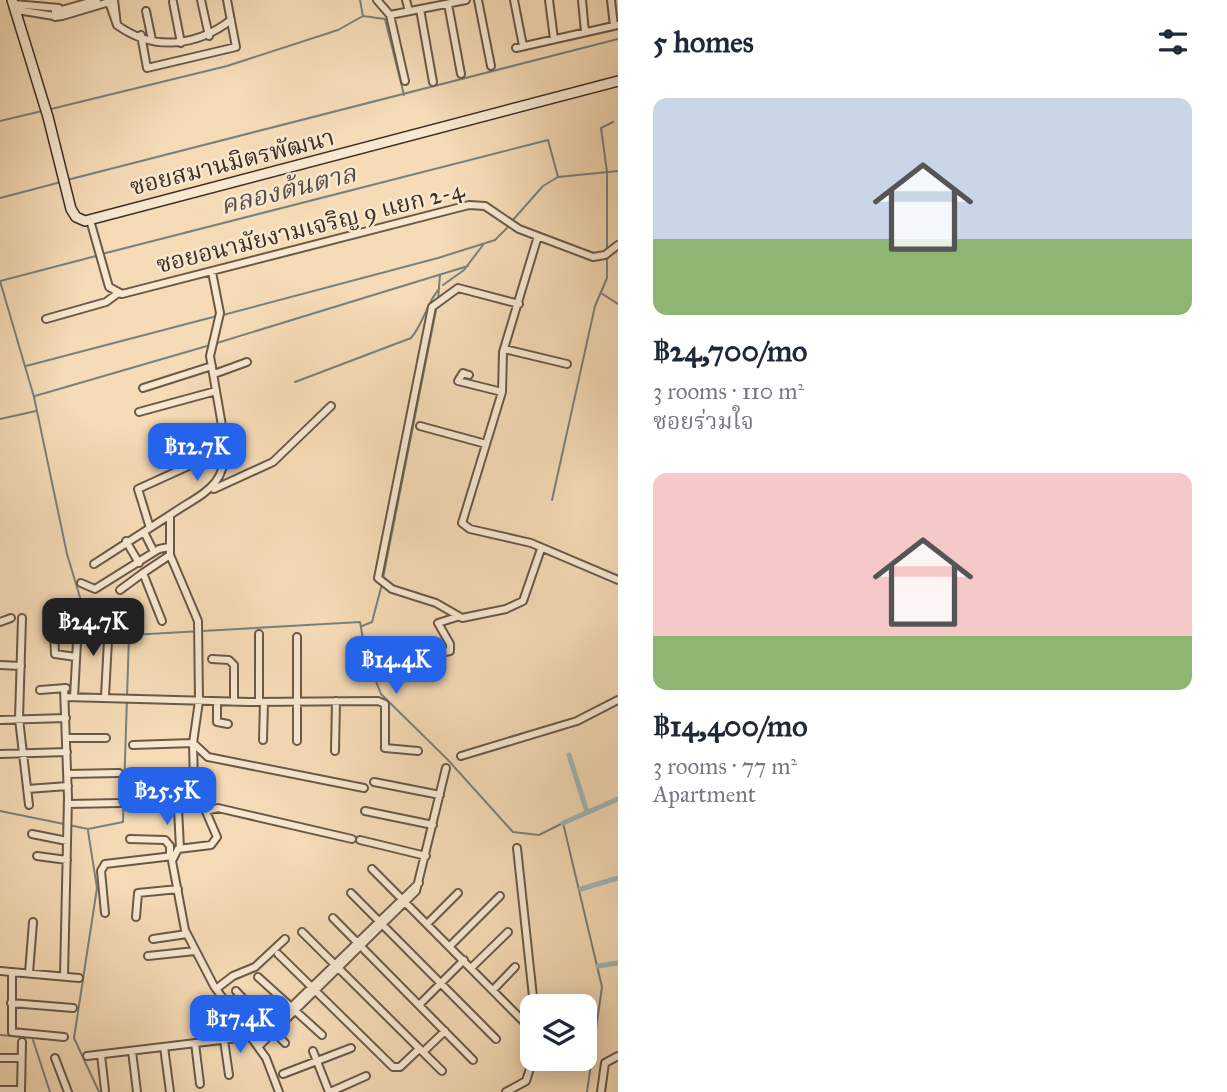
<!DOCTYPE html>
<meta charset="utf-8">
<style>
:root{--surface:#fff;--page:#f2f2f3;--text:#1f2937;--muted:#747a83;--accent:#2563eb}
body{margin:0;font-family:"IM FELL Great Primer","Noto Serif Thai",serif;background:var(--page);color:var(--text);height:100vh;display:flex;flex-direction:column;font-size:26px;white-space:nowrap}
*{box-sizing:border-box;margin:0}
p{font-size:23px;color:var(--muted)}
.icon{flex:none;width:38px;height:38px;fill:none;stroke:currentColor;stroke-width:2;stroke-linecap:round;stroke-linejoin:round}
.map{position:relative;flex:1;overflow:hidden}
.details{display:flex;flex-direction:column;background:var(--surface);width:609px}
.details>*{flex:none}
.buttons{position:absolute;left:520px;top:994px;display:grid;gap:14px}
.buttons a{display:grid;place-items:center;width:77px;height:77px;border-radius:14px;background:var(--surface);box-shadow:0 4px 18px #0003;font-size:35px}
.price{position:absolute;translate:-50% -60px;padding:0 16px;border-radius:14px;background:var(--accent);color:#fff;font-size:23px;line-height:46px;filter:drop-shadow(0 2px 4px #0008)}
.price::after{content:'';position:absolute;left:50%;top:42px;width:21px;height:16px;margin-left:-10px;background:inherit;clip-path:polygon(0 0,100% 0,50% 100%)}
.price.current{background:#222;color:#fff}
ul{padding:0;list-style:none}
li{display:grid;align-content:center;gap:14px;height:371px;padding:0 35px}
li span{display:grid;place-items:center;height:217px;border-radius:14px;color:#555}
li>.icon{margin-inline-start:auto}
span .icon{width:126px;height:126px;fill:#fffc;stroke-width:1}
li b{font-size:30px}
h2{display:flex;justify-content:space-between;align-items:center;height:84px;padding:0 35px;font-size:30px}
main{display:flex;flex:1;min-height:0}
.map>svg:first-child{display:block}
</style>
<main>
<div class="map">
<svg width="618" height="1092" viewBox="0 0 618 1092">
<rect width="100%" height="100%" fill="#f5dbb6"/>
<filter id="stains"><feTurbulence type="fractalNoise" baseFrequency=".00286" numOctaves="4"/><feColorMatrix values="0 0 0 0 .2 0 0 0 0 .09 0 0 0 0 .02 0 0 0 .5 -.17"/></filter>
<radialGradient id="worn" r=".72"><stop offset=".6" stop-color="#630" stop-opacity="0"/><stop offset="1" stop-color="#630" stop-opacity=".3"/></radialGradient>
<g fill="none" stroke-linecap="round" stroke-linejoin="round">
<path stroke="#79817e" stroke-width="2" d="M360,0l3,16
M51,109l176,-43 111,-36 25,-14 22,3 19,76
M0,121l42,-10
M67,180l551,-141
M0,198l61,-16
M512,221l31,-35 15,-9
M607,247v-75l-6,-44 12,-6
M102,254l446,-114 10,37 60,-6
M443,285l21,-15 19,-25
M601,293l17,11
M438,300l2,-25
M223,315l215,-57 57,-18 14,-14
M217,343l251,-77
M26,366l191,-50
M295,382l116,-44c13,-15 15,-34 28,-49
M35,396l172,-50
M0,419l36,-8
M552,500l43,-194 12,-28v-20
M383,578l54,-273
M362,626l10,-4 10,-38
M130,635l230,-13 6,34 15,38 67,66 65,72 26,3 24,-12 39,164 -15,105
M0,811l64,13
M69,825l19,4 35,-7 6,-187 -31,-30 -16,-1 -15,-50 -33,-157 -34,-116 96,-25
M88,831l9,57 -23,150 25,54
M0,1035l51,4
M33,1040l17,52"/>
<path stroke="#a1b8b8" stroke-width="5" d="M569,755l18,57
M563,823l55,-24
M581,889l37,-11
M598,966l20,-3"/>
<g stroke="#6a594a" stroke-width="10">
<path id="street" d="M201,0l8,36
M377,0l13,15
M406,0l3,11
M478,0l13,66
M514,0l9,46
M549,0l5,39
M582,0l3,32
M611,0l3,26
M173,2l8,41
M14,4l45,4 3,8 -7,1v-7
M448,4l13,70
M420,9l13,73
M17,10l37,6
M62,10l35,-10
M146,11l6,29
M62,16l47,-14 8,23 -3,-25
M117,25c37,27 80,21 114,-5
M141,35l6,33 89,-21 -9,-47
M516,48l102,-23
M405,81l-15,-66 76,-15
M90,220l19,67 13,7 347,-89 16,1 34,23 74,28 12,-2 13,-10
M538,236l-35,116 -1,40 -40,131 8,6 61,14 87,37
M212,272l8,41 -10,43 15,87c3,45 -25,51 -55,72v40l28,66 1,80 -6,42 1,41 23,53 -6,8 -33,4 -6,12 13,69 29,56 52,72 13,34
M519,304l-61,-16 -26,19 -54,271 14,11 44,14 26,15 44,-9 17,-8 18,-52
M46,319l60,-17 11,-8
M504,349l63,15
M214,374l33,-12
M469,375l-6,-2 -5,8 44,11
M143,388l69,-22
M139,412l77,-21
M420,426l66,18
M214,489l59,-27 58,-56
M150,528l-12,-39 88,-40
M144,532l10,20
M126,541l13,22
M94,564l76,-49
M81,583l14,6 64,-40 10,-2
M120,590l23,-17
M22,618l-3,101 10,86
M162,621l-19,-48 27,-18
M0,622l11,-4
M54,633l1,21 21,3
M259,634v68
M297,637v104
M212,659l17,1 5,5v37
M0,665l21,1
M379,665l71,-14v-7l-12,-21 19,-6
M40,690l26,-2
M105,696l4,-74
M65,697l184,5 129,-1 7,3v44l33,3
M74,697l4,-73
M217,702v20l11,2
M0,720l66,-2
M66,738h40
M263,740l1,-38
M133,745l60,-2 15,14 156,31
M335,751l1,-50
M0,754l67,-2
M461,756l116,-35 41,-21
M67,774l52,-1
M374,782l66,13
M27,789l41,-3
M68,804l53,-1
M178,809l2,39
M206,811l12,-3 134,31
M365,811l68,14
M32,834l35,7
M130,839l35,1 5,6v10
M360,840l66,16
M517,848l17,158
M37,856l30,4
M372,869l151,152
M351,893l145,146
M105,913l-4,-42 4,-7 68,-8
M136,917l2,-24 40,-4
M333,918l140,142
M427,924l31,-31
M302,932l140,139
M153,939l34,-5
M450,946l50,-50
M278,954l115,113h7l19,-18
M148,956l47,-5
M471,968l37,-36
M0,971l79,7
M12,972v60l52,5
M29,973l4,-51
M64,976l4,-178 -4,-110
M258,977l64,58
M216,989l17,-13 22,-9 30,-28
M493,990l22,-23
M236,991l49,52
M11,1003l62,5
M419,1005l45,-45
M209,1019l3,22
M224,1040l5,35
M255,1042l164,-159
M195,1043l5,41
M259,1046l157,-155 30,-123
M164,1047l6,45
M132,1051l5,41
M313,1051l16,41
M423,1052l22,-21
M101,1055l4,35
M87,1056l151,-18 10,-5
M0,1058h21
M55,1058l13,34
M283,1074l68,-26
M0,1090h21
M21,1092l1,-50
M330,1092l36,-16
M506,1092l20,-11 7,-22
M601,1092l4,-29 13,-7"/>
</g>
<g stroke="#3c2e26" stroke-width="12">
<path id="secondary" d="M12,0l36,117 23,92 5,8 9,4 533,-140"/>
</g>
<use href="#street" stroke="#f8e8d0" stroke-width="6"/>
<use href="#secondary" stroke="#f8e8d0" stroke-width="9"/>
</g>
<g text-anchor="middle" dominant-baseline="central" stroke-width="5" stroke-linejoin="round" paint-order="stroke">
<g font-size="24" fill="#3c2e26" stroke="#f8e8d0">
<text transform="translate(232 162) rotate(-14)">ซอยสมานมิตรพัฒนา</text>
<text transform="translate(310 227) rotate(-14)">ซอยอนามัยงามเจริญ 9 แยก 2-4</text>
</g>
<g font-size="26" font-style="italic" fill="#55504a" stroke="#f8e8d0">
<text transform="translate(288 189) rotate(-14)">คลองต้นตาล</text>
</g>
</g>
<rect width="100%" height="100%" filter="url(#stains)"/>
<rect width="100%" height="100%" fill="url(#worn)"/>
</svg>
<div class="buttons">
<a><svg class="icon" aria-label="layers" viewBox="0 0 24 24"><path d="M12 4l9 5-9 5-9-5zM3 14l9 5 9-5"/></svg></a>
</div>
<b class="price" style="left:197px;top:483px">฿12.7K</b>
<b class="price current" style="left:93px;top:658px">฿24.7K</b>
<b class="price" style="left:396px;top:696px">฿14.4K</b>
<b class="price" style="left:167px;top:827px">฿25.5K</b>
<b class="price" style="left:240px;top:1055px">฿17.4K</b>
</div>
<section class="details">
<h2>5 homes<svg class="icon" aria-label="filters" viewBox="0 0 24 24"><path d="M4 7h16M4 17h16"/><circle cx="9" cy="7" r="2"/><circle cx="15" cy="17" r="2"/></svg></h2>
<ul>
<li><span style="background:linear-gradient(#c9d6e8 65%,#8fb573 0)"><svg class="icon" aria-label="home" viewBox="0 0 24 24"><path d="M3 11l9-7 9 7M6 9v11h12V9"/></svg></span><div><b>฿24,700/mo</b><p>3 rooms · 110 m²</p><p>ซอยร่วมใจ</p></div></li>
<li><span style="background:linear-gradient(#f6c9c9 75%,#8fb573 0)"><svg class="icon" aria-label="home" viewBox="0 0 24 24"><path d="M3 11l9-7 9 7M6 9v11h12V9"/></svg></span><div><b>฿14,400/mo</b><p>3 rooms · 77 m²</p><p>Apartment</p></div></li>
</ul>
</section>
</main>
